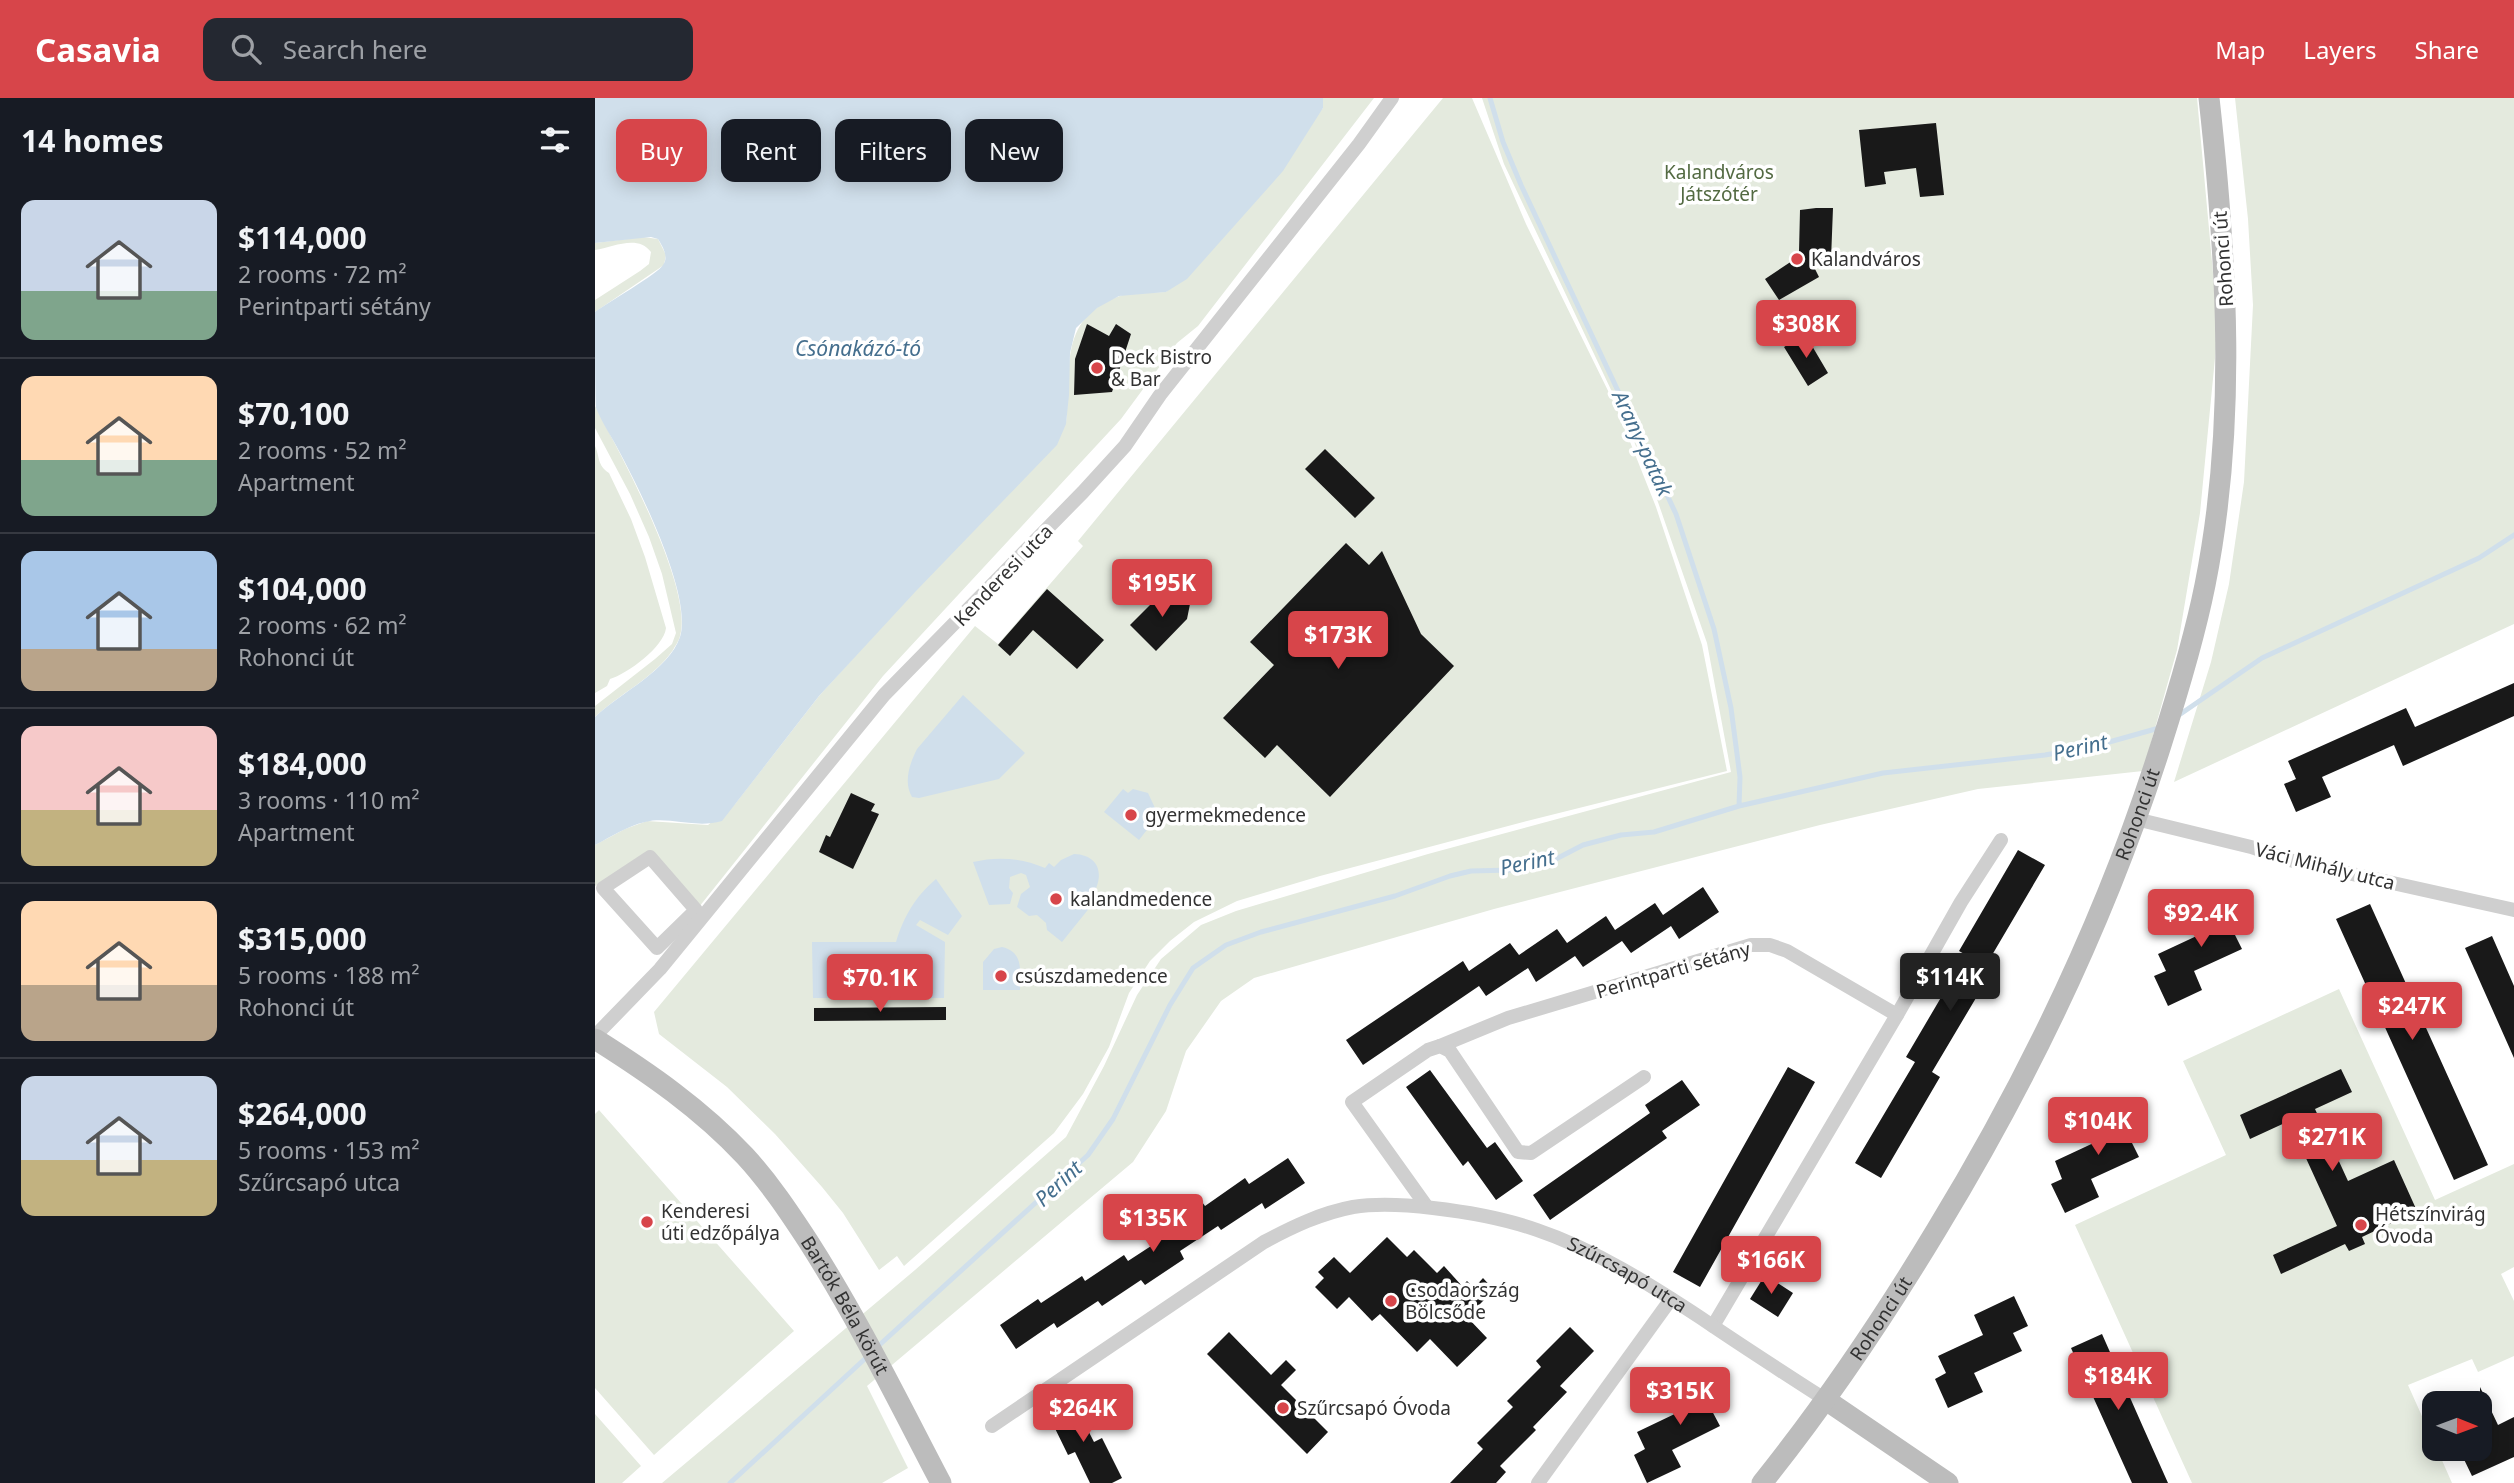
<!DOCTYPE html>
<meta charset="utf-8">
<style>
:root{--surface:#171b24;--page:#242831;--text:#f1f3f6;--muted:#9ea1a6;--line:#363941;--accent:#d7454a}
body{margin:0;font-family:"Noto Sans",sans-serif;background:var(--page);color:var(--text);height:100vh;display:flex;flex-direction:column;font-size:26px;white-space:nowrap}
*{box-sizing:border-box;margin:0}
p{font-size:23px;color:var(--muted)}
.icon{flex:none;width:38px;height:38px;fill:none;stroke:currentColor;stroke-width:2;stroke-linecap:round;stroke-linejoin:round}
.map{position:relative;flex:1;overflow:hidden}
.sheet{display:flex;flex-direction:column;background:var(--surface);width:595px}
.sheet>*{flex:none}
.hud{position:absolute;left:21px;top:21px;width:665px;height:63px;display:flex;gap:14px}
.needle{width:46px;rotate:91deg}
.buttons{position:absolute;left:1827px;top:1293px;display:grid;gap:14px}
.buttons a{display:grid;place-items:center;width:70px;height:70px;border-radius:14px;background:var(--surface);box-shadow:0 4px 18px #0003;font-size:35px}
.price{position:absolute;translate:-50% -60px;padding:0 16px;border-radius:7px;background:var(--accent);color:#fff;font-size:23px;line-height:46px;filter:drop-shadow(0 2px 4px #0008)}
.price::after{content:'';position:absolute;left:50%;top:42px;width:21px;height:16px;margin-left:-10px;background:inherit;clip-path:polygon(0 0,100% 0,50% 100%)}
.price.selected{background:#222;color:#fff}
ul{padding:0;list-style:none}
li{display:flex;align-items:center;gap:21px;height:175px;padding:0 21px}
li+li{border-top:2px solid var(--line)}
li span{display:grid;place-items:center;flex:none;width:196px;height:140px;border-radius:14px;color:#555}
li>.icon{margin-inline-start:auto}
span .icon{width:84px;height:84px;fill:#fffc;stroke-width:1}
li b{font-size:30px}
h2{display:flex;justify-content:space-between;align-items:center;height:84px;padding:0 21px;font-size:30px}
.chip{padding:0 24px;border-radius:14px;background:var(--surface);box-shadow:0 4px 18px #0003;font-size:24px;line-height:63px}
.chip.selected{background:var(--accent);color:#fff}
header{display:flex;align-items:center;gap:42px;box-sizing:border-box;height:98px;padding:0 35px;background:var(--accent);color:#fff}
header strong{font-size:33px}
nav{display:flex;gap:38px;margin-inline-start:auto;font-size:24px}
.search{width:490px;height:63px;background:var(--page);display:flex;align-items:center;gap:18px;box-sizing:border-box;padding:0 24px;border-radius:14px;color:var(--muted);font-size:26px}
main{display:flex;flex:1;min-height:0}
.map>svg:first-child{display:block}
</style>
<header>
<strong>Casavia</strong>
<div class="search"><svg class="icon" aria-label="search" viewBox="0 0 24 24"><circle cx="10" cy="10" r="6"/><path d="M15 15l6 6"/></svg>Search here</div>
<nav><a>Map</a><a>Layers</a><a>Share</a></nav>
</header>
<main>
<section class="sheet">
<h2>14 homes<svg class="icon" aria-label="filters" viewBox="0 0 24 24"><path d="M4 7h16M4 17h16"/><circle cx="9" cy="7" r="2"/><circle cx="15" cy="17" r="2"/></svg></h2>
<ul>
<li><span style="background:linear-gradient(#c9d6e8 65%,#7fa58c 0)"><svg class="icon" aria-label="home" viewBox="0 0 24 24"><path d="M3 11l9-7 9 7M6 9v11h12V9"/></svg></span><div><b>$114,000</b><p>2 rooms · 72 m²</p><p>Perintparti sétány</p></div></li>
<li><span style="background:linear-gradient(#ffd9b3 60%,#7fa58c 0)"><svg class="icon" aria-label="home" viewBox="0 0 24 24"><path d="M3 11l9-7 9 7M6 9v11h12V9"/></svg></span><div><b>$70,100</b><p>2 rooms · 52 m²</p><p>Apartment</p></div></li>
<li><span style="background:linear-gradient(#a9c7e8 70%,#b9a48a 0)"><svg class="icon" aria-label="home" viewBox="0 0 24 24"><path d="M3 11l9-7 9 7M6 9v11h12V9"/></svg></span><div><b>$104,000</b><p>2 rooms · 62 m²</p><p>Rohonci út</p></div></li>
<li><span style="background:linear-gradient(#f6c9c9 60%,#c2b280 0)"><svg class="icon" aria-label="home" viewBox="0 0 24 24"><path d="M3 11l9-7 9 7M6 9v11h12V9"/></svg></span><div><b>$184,000</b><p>3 rooms · 110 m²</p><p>Apartment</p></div></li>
<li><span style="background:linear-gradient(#ffd9b3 60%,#b9a48a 0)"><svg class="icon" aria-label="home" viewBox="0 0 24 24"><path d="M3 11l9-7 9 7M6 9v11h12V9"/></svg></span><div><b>$315,000</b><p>5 rooms · 188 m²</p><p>Rohonci út</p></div></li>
<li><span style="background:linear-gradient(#c9d6e8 60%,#c2b280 0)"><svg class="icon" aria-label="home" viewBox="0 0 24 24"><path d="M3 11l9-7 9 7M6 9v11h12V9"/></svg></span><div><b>$264,000</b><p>5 rooms · 153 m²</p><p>Szűrcsapó utca</p></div></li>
</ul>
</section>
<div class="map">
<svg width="1919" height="1385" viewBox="0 0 1919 1385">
<rect width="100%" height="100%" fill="#fff"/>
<path fill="#e4eade" d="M728,0h51l-176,228 -21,17 -56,76 -238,257 -184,231 -49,-56 -55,35v-41l30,-16 22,-8 61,4 27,-21 84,-108 247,-273c6,-51 -9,-103 51,-126 14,-6 34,-4 49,-5l157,-184z
M848,0h29l54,126 91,185 39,98 46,138 25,126 -200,50 -207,55 -83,25 -43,21 -24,19 -20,20 -21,32 -20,54 -26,47 -29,39 -150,133 -7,-10 -18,14 -36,-57 -21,-26 -47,-53 -48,-47 -68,-53 -5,-22 321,-386 23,18 85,-98 -5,-5z
M887,0h715l21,229 -18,186 -23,137 -34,121 -165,18 -158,36 -326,84 -240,69 -33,23 -35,50 -20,60 -33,51 -266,224 41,82 -26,15h-220l253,-213 151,-133 38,-71 33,-71 24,-36 40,-34 35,-14 192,-57 303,-82 -24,-129 -56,-161 -29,-69 -118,-249z
M1640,0h279v526l-340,158 37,-120 18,-78 15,-102 9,-177 -5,-86z
M48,139l15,2 8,16 -2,10 -69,47v-12l45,-29 9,-7 2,-12c-13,-18 -38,-5 -56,-2v-7z
M0,308c24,45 99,182 85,230 -1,5 -5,10 -7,14 -19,28 -54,44 -78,67v-11l60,-47 17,-15 4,-11 -14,-59 -13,-37 -19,-43 -35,-66z
M0,348c5,11 2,19 14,27l22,46 14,38 21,71c-2,19 -39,46 -56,51l-3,7 -12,7z
M1744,891l96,211 79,-36v103l-13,7 13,27v55l-36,16 -6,-13 -64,26 26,58v6h3l15,34h-260l-117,-258 151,-70 -43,-94z
M4,1012l195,221 -140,124 -59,-67v-274z
M0,1316l46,52 -19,17h-27z"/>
<path fill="#d0dfeb" d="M0,0h728v10l-40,63 -96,108 -21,13 -47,4 -22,12 -21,20 -6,25 -1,42 -3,29 -9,21 -141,146 -97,105 -97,125c-27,8 -52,-5 -77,1 -18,4 -34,15 -50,23v-128c25,-24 74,-47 85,-80 13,-41 -41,-149 -61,-186 -7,-14 -17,-28 -23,-43 -1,-14 -1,-76 -1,-96 12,-9 64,-39 68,-47 6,-8 0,-18 -5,-26l-7,-2 -56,6z
M368,597l62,58 -26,26 -80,19 -7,-1c-9,-15 -2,-34 5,-48z
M528,691l5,4 5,-4 15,4 7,15 -3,5 5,4 -18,23 -35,-28z
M479,756c27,1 31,23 17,43l4,4 -33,41 -15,-12 -1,-7 -9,-8 -8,1 -12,-9 4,-13 9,-7 -4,-12 -5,-2 -11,4 -1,11 4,5 -3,11 -21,1 -16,-43c25,-6 48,-4 72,6l4,-5 5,4 7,-7z
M341,781l26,37 -14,19 -28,-15 -4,5 29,17 -1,56h-131l-1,-56h84c8,-26 19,-45 40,-63z
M407,849c22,5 18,24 18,43h-37v-28l11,-13z"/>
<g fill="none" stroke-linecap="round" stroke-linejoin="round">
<path stroke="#d0dfeb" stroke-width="5" d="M895,0l13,44 18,43 155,329 38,115 17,79 9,69 -1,29
M1584,617l83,-57 217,-100 35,-23
M280,1251l213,-194 25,-36 57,-114 23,-37 33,-23 35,-13 134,-36 55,-20 21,-5 40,-1 43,-10 29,-15 38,-10 33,-3 85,-26 144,-33 162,-18 50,-9 64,-18
M135,1385l138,-127"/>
</g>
<path fill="#191919" d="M1341,25l8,72 -24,2 -4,-29 -32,4 2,12 -21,3 -6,-57z
M1221,110h17l-2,52 -20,1 8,16 -40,23 -14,-21 30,-20 4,-7 1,-42z
M492,226l22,12 7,-12 15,10 -19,58 -38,3 1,-36z
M1210,236l23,39 -20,13 -24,-39z
M730,351l50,49 -20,20 -50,-49z
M751,445l23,22 13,-14 39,83 33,32 -124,131 -53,-52 -12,13 -42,-40 51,-53 -24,-23z
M452,491l57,51 -27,29 -44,-39 -23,26 -12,-11z
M582,493l13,13 -3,15 -31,32 -26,-26 31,-31z
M1919,585v33l-111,50 -9,-21 -72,32 9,20 -35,15 -12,-28 12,-5 -8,-18 118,-53 9,19z
M256,695l24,11 -4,7 8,3 -26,55 -34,-17 7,-17 4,2z
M1423,752l27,15 -60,102 7,4 -60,101 8,5 -59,101 -26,-15 60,-101 -9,-5 60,-102 -7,-4z
M1108,789l16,25 -40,27 -8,-13 -40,27 -9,-12 -39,26 -8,-11 -39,26 -8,-14 -42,28 -7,-10 -116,79 -17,-25 117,-79 6,10 41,-28 9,12 38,-26 10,14 39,-27 9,14 40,-27 8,12z
M1639,796l14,30 -15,7 9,18 -48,22 8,19 -34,16 -14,-30 12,-5 -8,-17 45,-21 -9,-21z
M1775,806l118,261 -34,15 -118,-261z
M1897,838l22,50v72l-49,-110z
M351,909v13l-132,1v-13z
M1193,969l27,15 -115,205 -27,-15z
M1746,971l11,23 -37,17 33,72 46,-21 23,51 -55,26 3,7 -16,7 -4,-7 -64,30 -8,-19 64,-29 -48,-105 -39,18 -10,-24z
M835,972l57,78 8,-6 28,39 -27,19 -28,-39 -5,5 -57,-79z
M1087,982l18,25 -38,26 5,7 -117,82 -17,-25 117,-82 -5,-8z
M1536,1003l14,31 -15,7 9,18 -48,22 8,18 -34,16 -14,-29 11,-5 -7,-18 45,-21 -9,-20z
M693,1060l17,25 -40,26 -3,-6 -41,27 -3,-4 -38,25 4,8 -39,26 -4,-5 -39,26 -4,-5 -41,27 -3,-5 -38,26 -16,-24 38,-26 3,4 41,-27 3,5 39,-26 4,6 40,-26 -5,-7 39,-26 3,4 40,-28 4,6z
M792,1139l20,20 7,-7 23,23 7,-7 18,20 5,-5 7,7 9,-10 11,12 -27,27 20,21 -30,29 -27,-28 -13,13 -37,-38 -8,7 -23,-24 -12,12 -22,-22 9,-9 -6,-6 16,-15 16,16z
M1170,1177l28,18 -15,24 -28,-18z
M1419,1198l14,30 -15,7 9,18 -48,22 9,19 -35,16 -13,-29 11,-6 -8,-17 45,-21 -9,-20z
M975,1229l24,24 -34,35 7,6 -34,35 3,3 -36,36 6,6 -10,11h-46l33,-34 -6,-6 36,-36 -6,-6 34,-34 -5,-6z
M634,1234l42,43 15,-15 10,10 -15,15 47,47 -21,22 -100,-100z
M1507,1236l41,93 25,56h-36l-61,-135z
M1117,1274l14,30 -15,7 9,17 -48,24 9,17 -34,16 -13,-28 11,-6 -8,-17 46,-22 -10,-19z
M1885,1289l18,38 16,-8v40l-42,19 -13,-27h21z
M476,1299l23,45 8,-4 20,40 -10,5h-22l-15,-31 -7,3 -22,-45z"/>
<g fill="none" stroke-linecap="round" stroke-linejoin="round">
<g stroke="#cfcfcf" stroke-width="14">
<path d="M1541,721l115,28 38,13 225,50"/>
<path d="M55,759l46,53 -39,38 -54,-60z"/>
<path d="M0,938l65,-67 224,-274 199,-203 42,-46 35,-51 199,-251 33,-46"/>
<path d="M845,948l68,-28 243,-73h19l17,6 110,64"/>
<path d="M832,1109l-75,-105 76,-52 12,-4 10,5 68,101 13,1 113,-76"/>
<path d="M1118,1228l184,-311 64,-113 40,-62"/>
<path id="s1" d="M397,1328l272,-184c28,-15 57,-29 89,-35 25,-4 55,-2 80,1 35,4 70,10 104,22 59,20 112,54 164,88 41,28 83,55 125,82"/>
<path d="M943,1385l133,-184"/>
</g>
<g stroke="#bcbcbc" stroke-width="21">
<path id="s2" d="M0,941c54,34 106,70 150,117 24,26 44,56 63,85 50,78 90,160 133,242"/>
<path d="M1231,1302l122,83"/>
<path id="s3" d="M1167,1385c65,-81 122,-166 175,-254 93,-153 170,-313 224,-484 17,-53 33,-105 44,-160 32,-160 22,-325 4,-487"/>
</g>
</g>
<g fill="#d7454a" stroke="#fff" stroke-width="2.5">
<circle cx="1202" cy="161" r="7"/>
<circle cx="502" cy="270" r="7"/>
<circle cx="536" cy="717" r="7"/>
<circle cx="461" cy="801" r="7"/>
<circle cx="406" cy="878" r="7"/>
<circle cx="52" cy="1124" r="7"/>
<circle cx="1766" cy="1127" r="7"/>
<circle cx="796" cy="1203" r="7"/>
<circle cx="688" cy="1310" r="7"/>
</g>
<g text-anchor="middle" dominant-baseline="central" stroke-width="7" stroke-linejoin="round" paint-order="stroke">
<g font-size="19" fill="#536a42" stroke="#fff">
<text x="1124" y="74">Kalandváros<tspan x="1124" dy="22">Játszótér</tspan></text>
</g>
<g font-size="19" fill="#323232" stroke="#fff" text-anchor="start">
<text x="1216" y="161">Kalandváros</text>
<text x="516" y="259">Deck Bistro<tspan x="516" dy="22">&amp; Bar</tspan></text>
<text x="550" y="717">gyermekmedence</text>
<text x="475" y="801">kalandmedence</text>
<text x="420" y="878">csúszdamedence</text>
<text x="66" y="1113">Kenderesi<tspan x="66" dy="22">úti edzőpálya</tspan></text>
<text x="1780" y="1116">Hétszínvirág<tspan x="1780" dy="22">Óvoda</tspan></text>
<text x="810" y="1192">Csodaország<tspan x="810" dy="22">Bölcsőde</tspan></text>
<text x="702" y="1310">Szűrcsapó Óvoda</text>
</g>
<g font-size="19" fill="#323232" stroke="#fff">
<text transform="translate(1628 161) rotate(-94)">Rohonci út</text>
<text transform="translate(408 477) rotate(-46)">Kenderesi utca</text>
<text stroke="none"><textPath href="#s3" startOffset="770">Rohonci út</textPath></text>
<text transform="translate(1730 768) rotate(14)">Váci Mihály utca</text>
<text transform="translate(1078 872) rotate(-16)">Perintparti sétány</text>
<text stroke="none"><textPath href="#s1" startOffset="712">Szűrcsapó utca</textPath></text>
<text stroke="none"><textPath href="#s2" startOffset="371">Bartók Béla körút</textPath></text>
<text stroke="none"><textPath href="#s3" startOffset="203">Rohonci út</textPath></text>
</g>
<g font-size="21" font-style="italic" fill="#456f8e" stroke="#fff">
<text x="263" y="250">Csónakázó-tó</text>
<text transform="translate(1048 345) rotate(65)">Arany-patak</text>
<text transform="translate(1485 649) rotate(-13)">Perint</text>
<text transform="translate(932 764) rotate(-12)">Perint</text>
<text transform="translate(463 1085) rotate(-43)">Perint</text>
</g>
</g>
</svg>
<div class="buttons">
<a><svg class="needle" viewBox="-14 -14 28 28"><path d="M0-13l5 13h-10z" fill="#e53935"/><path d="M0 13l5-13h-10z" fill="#9ea1a6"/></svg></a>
</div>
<b class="price" style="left:1211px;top:262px">$308K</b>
<b class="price" style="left:567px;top:521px">$195K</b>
<b class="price" style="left:743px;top:573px">$173K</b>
<b class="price" style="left:1606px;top:851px">$92.4K</b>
<b class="price selected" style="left:1355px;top:915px">$114K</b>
<b class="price" style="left:285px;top:916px">$70.1K</b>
<b class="price" style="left:1817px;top:944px">$247K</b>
<b class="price" style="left:1503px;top:1059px">$104K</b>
<b class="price" style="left:1737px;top:1075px">$271K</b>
<b class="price" style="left:558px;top:1156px">$135K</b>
<b class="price" style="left:1176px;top:1198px">$166K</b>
<b class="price" style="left:1523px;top:1314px">$184K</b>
<b class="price" style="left:1085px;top:1329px">$315K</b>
<b class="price" style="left:488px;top:1346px">$264K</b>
<div class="hud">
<a class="chip selected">Buy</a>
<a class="chip">Rent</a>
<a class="chip">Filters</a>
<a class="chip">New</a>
</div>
</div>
</main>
